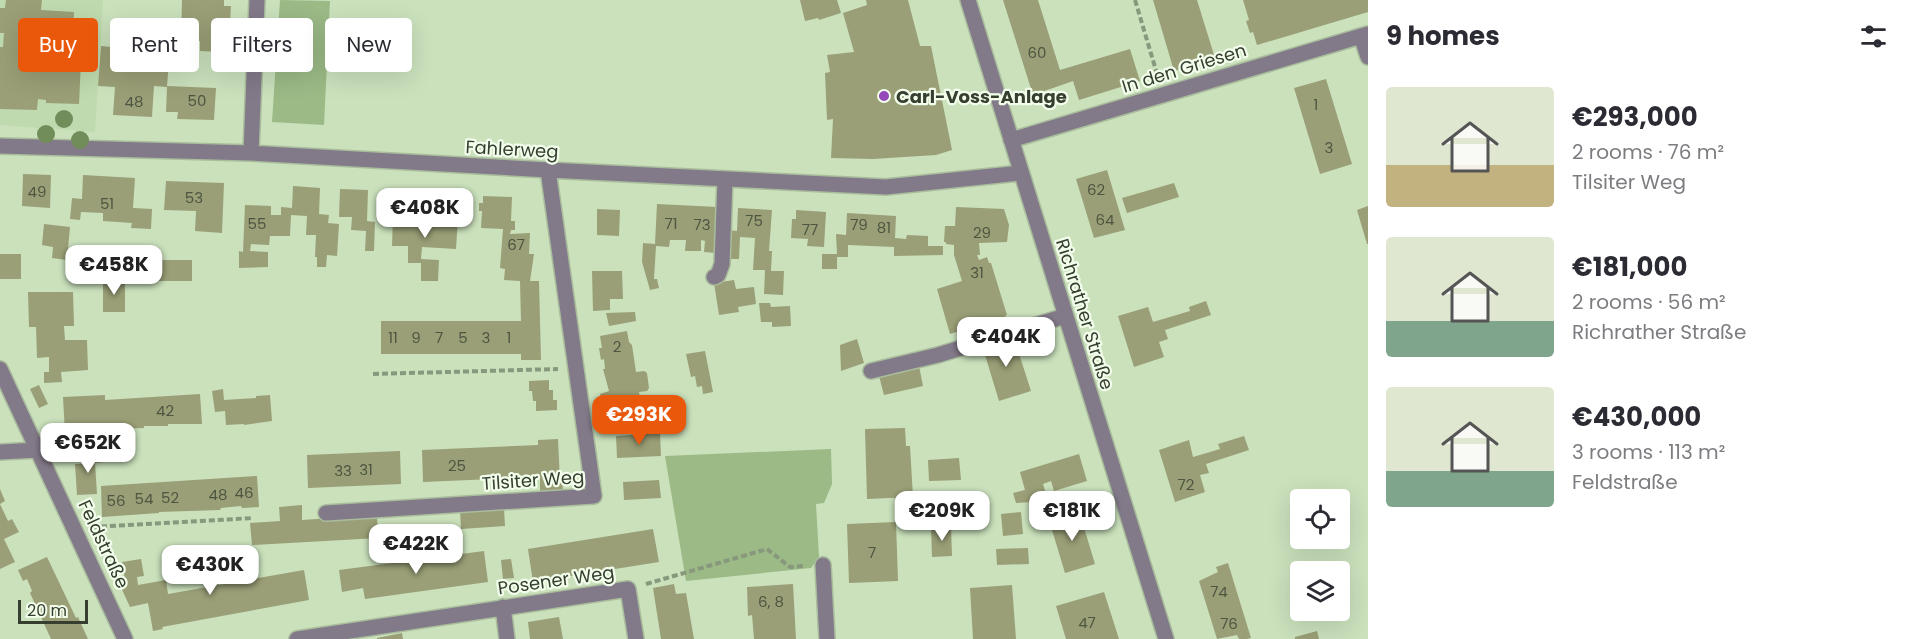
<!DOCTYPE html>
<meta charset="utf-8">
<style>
:root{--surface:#fff;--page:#f2f2f3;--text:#2b2b33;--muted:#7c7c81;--accent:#ea580c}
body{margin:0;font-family:Poppins,sans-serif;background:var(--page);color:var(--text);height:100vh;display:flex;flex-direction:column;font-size:22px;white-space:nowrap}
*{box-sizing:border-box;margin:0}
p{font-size:20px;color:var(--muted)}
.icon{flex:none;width:33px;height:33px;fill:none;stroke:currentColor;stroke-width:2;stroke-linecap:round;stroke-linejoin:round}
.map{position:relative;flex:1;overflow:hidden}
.drawer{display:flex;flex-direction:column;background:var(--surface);width:540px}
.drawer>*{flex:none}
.top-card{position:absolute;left:18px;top:18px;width:570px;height:54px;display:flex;gap:12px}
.buttons{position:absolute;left:1290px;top:489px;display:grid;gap:12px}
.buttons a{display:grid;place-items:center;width:60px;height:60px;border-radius:6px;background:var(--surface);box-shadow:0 6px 24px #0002;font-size:30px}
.scale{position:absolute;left:18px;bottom:15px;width:70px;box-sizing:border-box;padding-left:6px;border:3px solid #353e2f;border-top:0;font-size:16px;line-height:21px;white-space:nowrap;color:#353e2f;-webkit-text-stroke:4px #f2feeb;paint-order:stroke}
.price{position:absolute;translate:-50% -51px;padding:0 14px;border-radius:12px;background:#fff;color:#222;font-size:20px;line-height:39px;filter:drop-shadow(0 2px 3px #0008)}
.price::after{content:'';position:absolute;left:50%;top:36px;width:18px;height:14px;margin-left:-9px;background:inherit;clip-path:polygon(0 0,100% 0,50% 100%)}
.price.active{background:var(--accent);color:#fff}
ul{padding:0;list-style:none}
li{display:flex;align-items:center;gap:18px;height:150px;padding:0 18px}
li span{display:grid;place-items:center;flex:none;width:168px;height:120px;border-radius:6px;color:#555}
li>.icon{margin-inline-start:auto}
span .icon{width:72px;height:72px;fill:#fffc;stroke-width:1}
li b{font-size:26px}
h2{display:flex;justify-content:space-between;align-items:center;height:72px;padding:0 18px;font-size:26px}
.chip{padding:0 21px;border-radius:6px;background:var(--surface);box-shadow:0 6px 24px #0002;font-size:21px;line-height:54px}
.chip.active{background:var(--accent);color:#fff}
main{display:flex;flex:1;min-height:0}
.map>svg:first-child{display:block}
</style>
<main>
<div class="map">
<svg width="1368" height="639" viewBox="0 0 1368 639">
<rect width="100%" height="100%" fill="#cae1bc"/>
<path fill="#bfdaae" d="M0,0h103l-8,132 -95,-7z"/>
<path fill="#9bba86" d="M280,0l50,1 -6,124 -52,-3z
M831,449l1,35 -8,19 -8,1 3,53 -8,11 -125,13 -21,-125z"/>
<path fill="#9a9f77" d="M6,0h36l-1,10 33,2 -2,47 9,1 -2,44 -33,-1v-3l-8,-1 -1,11 -37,-1v-62h3l1,-14h-4v-25h5z
M182,0h42v6h7l-2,36h-6l-1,10 -22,-1v-10l-19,-1z
M800,0h37l4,13 -22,7 -1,-2 -13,3z
M866,0h42l12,46h11l21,104 -16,5 -63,4 -42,-1 2,-39 -6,1 -2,-47 5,-1 -3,-17 27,-3 -11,-39 24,-8z
M1003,0h35l22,70 70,-21 10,32 -61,19 -6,-19 -40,14z
M1153,0h44l18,58 -41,13z
M1243,0h125v12l-111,33 -4,-13 -3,1 -4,-12 3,-1z
M101,46l22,2 -1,19 16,2 1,-10 30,3 -2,24 49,2 -2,32 -37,-1 1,-7h-12l1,-25 -13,-1 -2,31 -39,-2 2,-28 -17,-1z
M1326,79l26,85 -32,10 -26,-86z
M1107,170l18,60 -31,8 -18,-59z
M23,174l28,1 -1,33 -28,-2z
M83,175l52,3 -2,30 19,1 -1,20 -20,-1 1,-5 -29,-2v-8l-22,-1 -1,8 -10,-1 2,-21 10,1z
M166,181l58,2 -2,50 -27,-2 1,-20 -32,-1z
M1174,183l5,14 -52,16 -5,-15z
M293,186l27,2 -1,26 10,1 -1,8 11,1 -2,32 -10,-1 -1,12h-9v-10h-2l1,-22h-10l1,-19 -16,-1 -1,21h-20l-1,9 -18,-1 -1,7 18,1v15l-29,1v-17l4,1 2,-47 26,1v9h10v-8l11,1z
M340,189l28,1 -1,31 8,1 -1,29h-9l1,-20 -15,-1 1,-13h-13z
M483,196l29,1 -1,24h4v9h-4l-1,4 20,-1 -1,21h5l-4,27h9l2,79h-20v-6h-140v-33h140l-1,-40 -16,-1 1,-11 -5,-1 3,-39 -22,-1 1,-17h-3v-8h4z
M378,199h8v19l-8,-1z
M657,204l61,3 -2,46 -12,-1 1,-11 -4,-1v11h-16l1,-11h-16l-1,7 -13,-1 -2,33h3l2,9 -9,2 -8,-28 1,-19 12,1z
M1368,206v38h-1l-10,-34z
M956,207l48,2 5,16 -2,17 -28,1 1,12h-3l2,5 8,-3 2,6h2l16,52 -2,1 2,6 -9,2 2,4 -21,7 -3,-9 -26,8 -13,-45 25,-8 -8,-26v-10l-8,-1v-2h-2l1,-16h10z
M738,208l34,2 -3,41h3l-1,20h13l-1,24 -19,-1 1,-24h-12l2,-32 -15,-1 -1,22h-8l-3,-29 9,1z
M597,209l23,1 -1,26 -22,-1z
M796,210l30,2 -2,35 -17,-1 1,-7 -17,-1 1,-19h4z
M847,213l49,3 -1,22 11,1 1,-4 21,1v10h15v9l-49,1v-9l-46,-2v12h-11v12h-15v-15h15l-1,-20 10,1z
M393,215l65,3 -2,31 -34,-2 -1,12 18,1 -1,21h-17v-18h-13v-17h-16z
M44,224l26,3 -3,33 -15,-2 1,-11 -11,-2z
M0,254h21v25h-21z
M147,260h45v21h-45z
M592,271h30l1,28h-13v11l-17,1z
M734,280l2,9 18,-2 2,17 -18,3 1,5 -20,3 -5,-32z
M103,281h22v31h-22z
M28,292h45l1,34h-10l1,14h22l1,30 -27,2 1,10 -18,1v-11h5v-15l-12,1 -1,-31h-7z
M1206,301l5,14 -46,15 3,9 -9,3 5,15 -30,10 -16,-51 30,-9 5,15 37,-11 -1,-4z
M759,303h11l1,4 19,-1 1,20 -19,1v-5h-11z
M635,312l1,9 -27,5 -3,-13z
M627,331l2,11 3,3 4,27 8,-1 3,2 2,15 -2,3 -8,1 1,6 -19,4v4l-18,3 -3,-15 9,-3 -6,-22h2l-1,-10 -3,1 -2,-12h3l-2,-12z
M1013,335l18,56 -32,10 -17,-56z
M857,339l7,24 -23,8 -1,-26z
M705,351l8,41 -10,2 -1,-8 -5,1 -2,-11 -4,1 -5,-23z
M919,366l4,20 -39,9 -5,-19z
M549,380v10h4v10h4v10l-21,1v-10h-3l-1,-10h-3v-10z
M39,385l9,19 -9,4 -9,-19z
M223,389l1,11 32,-2v-2l14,-1 2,26 -28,4v-1l-18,1 -1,-14 -10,1 -3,-21z
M200,394l2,30h-34v2h-24v2l-27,1 -10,-1v2l-42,3 -2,-36 42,-2v5z
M905,428l1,18h4l3,51 -46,2 -2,-70z
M660,433l1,23 -44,2 -1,-22z
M1244,436l5,14 -43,14 3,9 -9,2 5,17 -30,10 -16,-52 30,-10 4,17 27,-8 -2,-5z
M558,439l2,42 2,-1 1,11 -23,1v-15l-117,5 -1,-32 116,-5v-5z
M400,451l1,33 -93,4 -1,-33z
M85,453h19l1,9 -10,1 2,31 -20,1 -2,-31h11z
M1079,454l8,27 -33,10 -3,-10 -8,3 5,17 -32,2 -3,-10 12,-3 -5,-18z
M959,458l2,22 -32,1 -1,-21z
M257,476l2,31 -17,1 -1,-2 -20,2 -1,2 -61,2v1l-57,4 -1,-31z
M659,480l2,18 -37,2 -1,-18z
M0,489l5,12 -5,3 8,17 4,-2 7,13 -15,7 11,23 -15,7z
M302,505v15l75,-5 1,23 -126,7 -2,-22 30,-2 -1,-14z
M504,508l1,18 -44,3 -1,-19z
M1079,511l16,53 -30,9 -16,-53z
M1021,512l2,22 -20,2 -2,-22z
M896,522l2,59 -49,2 -2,-59z
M951,527l1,29 -20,1 -1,-29z
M653,529l6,33 -126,20 -5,-33z
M1028,548l1,16 -32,1 -1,-16z
M484,551l4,31 -123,17 -2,-11 -21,4 -3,-22z
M47,557l29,61 2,-1 10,22h-37l-21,-46 2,-2 -5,-12 -4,2 -5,-11z
M141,559l3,17 -7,1 1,8 28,-5 2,14 136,-24 5,30 -147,27 1,2 -10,2 -5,-28 -18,4 -12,-26 7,-1 -3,-18z
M511,559l3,19 -11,1 -2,-19z
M1228,563l23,75 -4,1h-8l-2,-4 -20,4 -18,-58 19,-9 -2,-5z
M674,584l2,10 10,-1 8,46h-33l-8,-51z
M793,584l3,55h-42l-2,-24 -4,1 -1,-29z
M1012,585l4,54h-43l-3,-51z
M1104,592l15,47h-53l-10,-33z
M559,617l4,22h-33l-2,-17z
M1317,631l2,8h-24v-2z
M402,633l1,6h-26v-1z"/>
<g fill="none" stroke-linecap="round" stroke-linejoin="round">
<g stroke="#a9bd9d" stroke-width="18">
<path id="minor" d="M968,0l198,639
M1361,36l7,21
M1011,140l357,-106
M0,146l251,7 297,17 338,17 135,-14
M251,153l6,-153
M714,277l4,-2 4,-11 3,-85
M0,369l125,270
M871,371l67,-16 127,-39
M0,452l38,-2
M326,513l268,-17 -46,-326
M823,565l4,74
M503,607l4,32
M297,639l331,-50 8,50"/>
</g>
<path stroke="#87987d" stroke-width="4" stroke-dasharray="6 3" stroke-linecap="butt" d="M1135,0l23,77
M373,374l185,-5
M92,527l161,-9
M646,584l121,-35 23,18 14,-1"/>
<use href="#minor" stroke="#837a89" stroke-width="15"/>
</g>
<g fill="#718d5a">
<circle cx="64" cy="119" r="9"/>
<circle cx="46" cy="134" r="9"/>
<circle cx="80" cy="140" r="9"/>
</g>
<circle fill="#9448b9" stroke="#f2feeb" stroke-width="2" cx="884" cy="96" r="6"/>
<g text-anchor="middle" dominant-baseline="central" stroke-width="4.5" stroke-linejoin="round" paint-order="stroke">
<g font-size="15" fill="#4e5641">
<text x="1037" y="52">60</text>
<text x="197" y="100">50</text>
<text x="134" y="101">48</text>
<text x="1316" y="104">1</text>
<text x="1329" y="147">3</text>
<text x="1096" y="189">62</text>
<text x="37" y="191">49</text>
<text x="194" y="197">53</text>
<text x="107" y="203">51</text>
<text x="1105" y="219">64</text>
<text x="754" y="220">75</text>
<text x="257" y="223">55</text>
<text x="671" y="223">71</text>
<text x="702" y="224">73</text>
<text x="859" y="224">79</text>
<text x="884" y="227">81</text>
<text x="810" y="229">77</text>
<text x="982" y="232">29</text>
<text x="516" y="244">67</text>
<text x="977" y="272">31</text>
<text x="393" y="337">11</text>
<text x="416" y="337">9</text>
<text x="439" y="337">7</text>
<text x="463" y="337">5</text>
<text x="486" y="337">3</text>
<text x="509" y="337">1</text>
<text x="617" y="346">2</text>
<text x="165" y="410">42</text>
<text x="457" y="465">25</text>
<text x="366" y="469">31</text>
<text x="343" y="470">33</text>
<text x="1186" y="484">72</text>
<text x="244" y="492">46</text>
<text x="218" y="494">48</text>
<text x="170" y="497">52</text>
<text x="144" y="498">54</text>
<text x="116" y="500">56</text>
<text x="872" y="552">7</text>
<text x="1219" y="591">74</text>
<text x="771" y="601">6, 8</text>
<text x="1087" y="622">47</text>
<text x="1229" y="623">76</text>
</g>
<g font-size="18" fill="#353e2f" stroke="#f2feeb">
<text transform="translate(1184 68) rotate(-17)">In den Griesen</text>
<text transform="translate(512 149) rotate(3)">Fahlerweg</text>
<text transform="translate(1085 314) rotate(73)">Richrather Straße</text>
<text transform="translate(533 480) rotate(-4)">Tilsiter Weg</text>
<text transform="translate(104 544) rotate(65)">Feldstraße</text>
<text transform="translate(556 580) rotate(-8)">Posener Weg</text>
</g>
<g font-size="18" font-weight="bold" fill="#353e2f" stroke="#f2feeb" text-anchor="start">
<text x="896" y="96">Carl-Voss-Anlage</text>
</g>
</g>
</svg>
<div class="buttons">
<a><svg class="icon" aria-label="locate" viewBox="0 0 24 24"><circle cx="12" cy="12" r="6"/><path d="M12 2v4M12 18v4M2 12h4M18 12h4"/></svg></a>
<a><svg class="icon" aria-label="layers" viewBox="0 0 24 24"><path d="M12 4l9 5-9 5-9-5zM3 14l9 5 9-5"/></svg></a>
</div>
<div class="scale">20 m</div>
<b class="price" style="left:425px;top:239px">€408K</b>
<b class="price" style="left:114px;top:296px">€458K</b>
<b class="price" style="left:1006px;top:368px">€404K</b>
<b class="price active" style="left:639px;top:446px">€293K</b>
<b class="price" style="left:88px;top:474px">€652K</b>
<b class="price" style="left:942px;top:542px">€209K</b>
<b class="price" style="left:1072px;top:542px">€181K</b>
<b class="price" style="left:416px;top:575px">€422K</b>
<b class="price" style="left:210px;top:596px">€430K</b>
<div class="top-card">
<a class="chip active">Buy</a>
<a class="chip">Rent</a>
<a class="chip">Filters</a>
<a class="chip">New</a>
</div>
</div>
<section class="drawer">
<h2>9 homes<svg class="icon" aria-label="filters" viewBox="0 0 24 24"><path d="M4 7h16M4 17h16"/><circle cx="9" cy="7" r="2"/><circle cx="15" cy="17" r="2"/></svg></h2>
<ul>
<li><span style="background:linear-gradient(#dfe7d0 65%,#c2b280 0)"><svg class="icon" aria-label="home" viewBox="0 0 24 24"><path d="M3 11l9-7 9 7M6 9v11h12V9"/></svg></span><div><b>€293,000</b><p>2 rooms · 76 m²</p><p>Tilsiter Weg</p></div></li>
<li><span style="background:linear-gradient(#dfe7d0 70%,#7fa58c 0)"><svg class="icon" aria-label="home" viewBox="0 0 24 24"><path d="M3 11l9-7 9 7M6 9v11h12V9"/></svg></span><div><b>€181,000</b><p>2 rooms · 56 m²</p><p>Richrather Straße</p></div></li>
<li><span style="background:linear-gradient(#dfe7d0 70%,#7fa58c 0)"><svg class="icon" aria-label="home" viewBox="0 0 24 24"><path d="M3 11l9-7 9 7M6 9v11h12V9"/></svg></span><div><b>€430,000</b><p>3 rooms · 113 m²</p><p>Feldstraße</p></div></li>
</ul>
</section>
</main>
